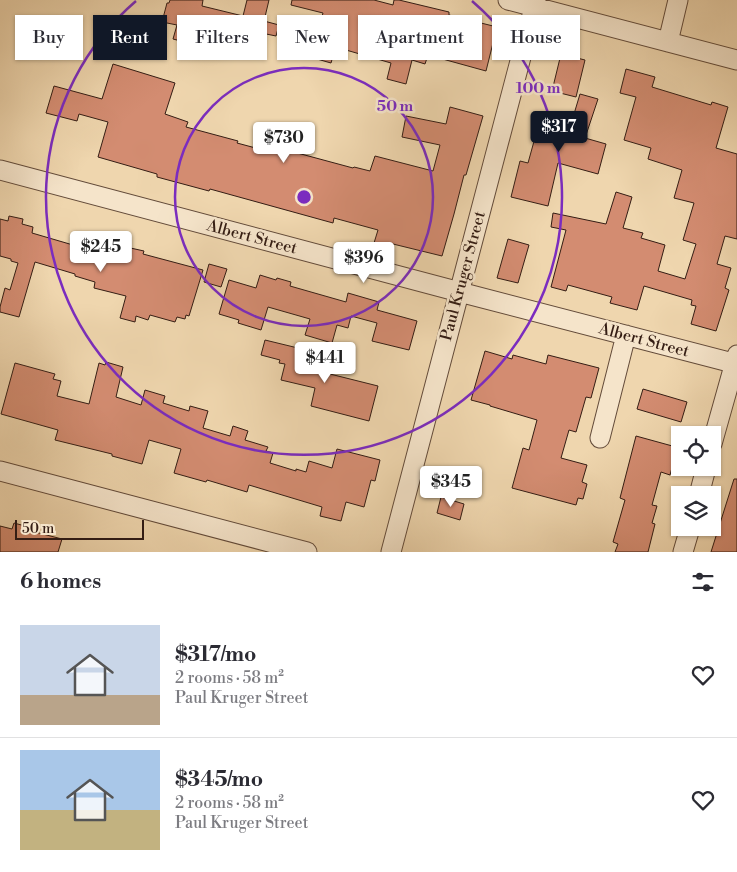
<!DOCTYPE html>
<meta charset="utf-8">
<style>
:root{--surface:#fff;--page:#f7f7f7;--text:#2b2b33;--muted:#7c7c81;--line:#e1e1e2;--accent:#111827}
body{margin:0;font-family:"Libre Bodoni",serif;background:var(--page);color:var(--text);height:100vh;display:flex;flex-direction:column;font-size:19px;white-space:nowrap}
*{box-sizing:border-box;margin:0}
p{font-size:16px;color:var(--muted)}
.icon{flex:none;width:28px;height:28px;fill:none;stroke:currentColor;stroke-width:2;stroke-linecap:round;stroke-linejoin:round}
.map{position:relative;height:552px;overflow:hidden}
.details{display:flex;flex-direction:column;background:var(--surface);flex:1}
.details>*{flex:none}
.top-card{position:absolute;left:15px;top:15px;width:708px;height:45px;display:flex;gap:10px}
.tools{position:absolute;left:671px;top:426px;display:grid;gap:10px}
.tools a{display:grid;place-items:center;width:50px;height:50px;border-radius:0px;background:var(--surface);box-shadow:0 1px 4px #0004;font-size:25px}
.scale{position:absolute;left:15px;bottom:12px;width:129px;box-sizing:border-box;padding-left:5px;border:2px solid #341d14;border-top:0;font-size:14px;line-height:18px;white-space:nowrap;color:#341d14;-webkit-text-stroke:4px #f5e4ca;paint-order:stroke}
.price{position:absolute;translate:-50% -42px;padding:0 11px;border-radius:5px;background:#fff;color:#222;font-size:16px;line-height:32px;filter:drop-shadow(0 1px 2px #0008)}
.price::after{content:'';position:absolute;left:50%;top:30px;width:15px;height:11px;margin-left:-8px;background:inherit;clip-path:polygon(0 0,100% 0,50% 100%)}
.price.active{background:var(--accent);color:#fff}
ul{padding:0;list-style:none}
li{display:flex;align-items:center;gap:15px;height:125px;padding:0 20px}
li+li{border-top:1px solid var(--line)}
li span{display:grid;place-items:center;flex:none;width:140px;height:100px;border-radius:0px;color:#555}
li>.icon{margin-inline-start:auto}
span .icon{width:60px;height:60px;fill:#fffc;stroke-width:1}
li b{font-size:21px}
h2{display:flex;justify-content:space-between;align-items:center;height:60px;padding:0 20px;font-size:21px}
.tag{padding:0 18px;border-radius:0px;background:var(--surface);box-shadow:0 1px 4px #0004;font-size:18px;line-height:45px}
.tag.active{background:var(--accent);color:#fff}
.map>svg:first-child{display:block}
</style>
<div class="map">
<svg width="737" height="552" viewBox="0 0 737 552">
<rect width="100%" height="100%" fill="#efd6ae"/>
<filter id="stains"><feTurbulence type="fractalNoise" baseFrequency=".004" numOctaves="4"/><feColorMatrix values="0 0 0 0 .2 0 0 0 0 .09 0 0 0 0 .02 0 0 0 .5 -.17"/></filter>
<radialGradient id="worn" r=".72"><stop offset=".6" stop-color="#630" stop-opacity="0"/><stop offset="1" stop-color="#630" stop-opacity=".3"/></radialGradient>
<path fill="#d38c71" stroke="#341d14" d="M170,0h33l-1,6 41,10 4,-16h22l-5,21 15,4 -3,11 -44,-9 -1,4 -29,-7 -6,21 -23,-6 4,-14 -15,-3 5,-19h2z
M292,0h82l19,5 1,-5h5l50,12v3l48,12 -11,44 -58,-16 -3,9 -13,-4 -6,24 -19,-5 4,-16 -45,-13 -3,9 -10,-3 -2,7 -21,-6 13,-44 -32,-8z
M561,54l24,6 -9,37 -24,-6z
M113,64l62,19 -10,31 23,8 -2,5 52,14 -1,2 26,7 1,-6 89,24 1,-1 16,4 5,-15 58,15 7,-26 -38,-8 4,-21 40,8 4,-17 33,9 -17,59h-2l-10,39 -12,42 -49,-12 -1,3 -18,-4 4,-13 -44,-12 -1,5 -123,-34 -1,2 -52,-14v-3l-59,-17 10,-35 -29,-8 -2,7 -31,-8 8,-27 48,13z
M626,69l29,8 -3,10 59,18 1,-3 16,5 -12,41 21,6v85l-12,-3 -8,28 14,4 -6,20 4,2 -13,41 -25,-7 5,-18 -5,-1 1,-5 -48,-14 -7,24 -27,-7 2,-6 -44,-12 -2,6 -15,-4 15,-57 -15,-3 2,-14 53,11 10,-32 16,5 -9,31 20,5 -2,5 24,7 -7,26 27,8 11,-35 -13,-4 11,-37 -20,-5 8,-28 -34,-11 3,-11 -27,-8 12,-43 -16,-4z
M580,94l18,5 -13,39 21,6 -8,30 -40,-11 -10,43 -37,-9 9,-36 8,2 13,-47 30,8z
M9,216l14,3 -1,5 11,3 -1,6 41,12 2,-4 15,4 2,-9 26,7 -1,2 27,6 -1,3 60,16 -14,46 -3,-1 -1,4 -8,-2 -2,5 -25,-7 -2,5 -12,-4 -1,6 -15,-4 6,-22 -32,-8 1,-6 -20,-6v-2l-40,-12 -16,55 -19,-5v-5l5,-19 5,2 8,-27 -7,-2v-2l-11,-3v-37l8,2z
M508,239l21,6 -11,38 -21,-5z
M209,264l18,5 -6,18 -17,-5z
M260,275l16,5 1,-2 14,4 -1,4 56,16 2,-9 31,9 -2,8 40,11 -8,29 -37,-9 5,-18 -26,-7 -3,12 -11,-3 -5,18 -27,-8 5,-16 -42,-12 -7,23 -23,-7 1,-3 -20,-6 10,-34 27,8z
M265,340l37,9 -4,17 80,20 -9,35 -58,-15 4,-18 -34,-8 4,-16 -6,-1 1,-3 -19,-5z
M485,351l27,8 1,-4 33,9 2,-9 51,13 -8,30 -5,-1 -10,35 -7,-2 -8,28 26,7 -5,17 5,2 -4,15 -5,-1 -2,7 -64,-17 11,-40 6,2 8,-30 -47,-14v-1l-19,-5z
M106,362l17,5 -7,30 25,8 4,-15 20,6 -2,7 26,8 1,-5 18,5 -5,17 27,8 3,-10 15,5 -3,9 23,7 -2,4 7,2 -3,10 26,8v-2l10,3 3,-11 23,7 5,-19 43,11 -5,21 -4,-1 -7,27 -18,-5 -5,19 -21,-5 2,-9 -73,-22 -2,7 -40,-12 -1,2 -32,-9 7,-24 -32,-9 -7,24 -30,-8v-2l-57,-14 3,-10 -57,-16 14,-51 40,11 -2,5 8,2 -4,15 32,8 10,-41 6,2z
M643,389l44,13 -6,20 -44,-13z
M636,436l40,11v6l-6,22 -9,-3 -9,33 5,1 -5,17 3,1 -7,28h-33l3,-8 -5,-2 12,-42 -5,-2z
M734,479h3v73h-26z
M441,497l23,7 -4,16 -23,-7z
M14,523l22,6 -1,3 27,7 -4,13h-58v-26l12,3z"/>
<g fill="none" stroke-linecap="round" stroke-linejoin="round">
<g stroke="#634b3a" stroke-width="21">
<path id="minor" d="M508,0l229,60
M668,42l10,-42
M0,170l471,125 266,69
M600,438l26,-103
M712,444l25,-89
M0,471l307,81
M699,495l7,-27
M391,552l145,-552
M683,552l7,-24"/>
</g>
<use href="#minor" stroke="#f5e4ca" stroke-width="19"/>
</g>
<g fill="none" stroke="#7b2cbf" stroke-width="2.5">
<circle cx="304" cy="197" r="129"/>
<path d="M472 1A258 258 0 1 1 136 1"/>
</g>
<g text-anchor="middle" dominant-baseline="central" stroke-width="5" stroke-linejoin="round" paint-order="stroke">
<g font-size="16" fill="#341d14" stroke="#f5e4ca">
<text transform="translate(252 237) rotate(15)">Albert Street</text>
<text transform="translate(463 276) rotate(-75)">Paul Kruger Street</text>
<text transform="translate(644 340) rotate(15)">Albert Street</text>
</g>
</g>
<circle cx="304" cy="197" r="8" fill="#7b2cbf" stroke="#f5e4ca" stroke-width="2.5"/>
<g font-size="15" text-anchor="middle" font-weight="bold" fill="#7b2cbf" stroke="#f5e4ca" stroke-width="5" stroke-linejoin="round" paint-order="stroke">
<text x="538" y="93">100 m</text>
<text x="395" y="111">50 m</text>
</g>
<rect width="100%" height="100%" filter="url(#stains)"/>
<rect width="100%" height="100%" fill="url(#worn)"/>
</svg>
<div class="tools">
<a><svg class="icon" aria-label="locate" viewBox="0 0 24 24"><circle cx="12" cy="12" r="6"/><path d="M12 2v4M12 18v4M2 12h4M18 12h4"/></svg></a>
<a><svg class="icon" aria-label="layers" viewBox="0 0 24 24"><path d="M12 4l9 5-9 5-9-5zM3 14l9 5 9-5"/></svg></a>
</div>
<div class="scale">50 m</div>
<b class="price active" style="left:559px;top:153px">$317</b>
<b class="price" style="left:284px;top:164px">$730</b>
<b class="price" style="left:101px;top:273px">$245</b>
<b class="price" style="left:364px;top:284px">$396</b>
<b class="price" style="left:325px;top:384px">$441</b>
<b class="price" style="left:451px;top:508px">$345</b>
<div class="top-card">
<a class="tag">Buy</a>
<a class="tag active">Rent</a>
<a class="tag">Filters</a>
<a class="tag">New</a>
<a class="tag">Apartment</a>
<a class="tag">House</a>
</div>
</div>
<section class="details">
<h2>6 homes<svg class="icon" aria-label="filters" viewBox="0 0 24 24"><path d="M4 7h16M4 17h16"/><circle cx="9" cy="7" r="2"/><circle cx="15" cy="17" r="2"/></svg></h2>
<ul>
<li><span style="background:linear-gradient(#c9d6e8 70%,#b9a48a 0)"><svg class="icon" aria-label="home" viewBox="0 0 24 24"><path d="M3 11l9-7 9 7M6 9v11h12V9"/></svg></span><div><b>$317/mo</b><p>2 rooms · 58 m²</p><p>Paul Kruger Street</p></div><svg class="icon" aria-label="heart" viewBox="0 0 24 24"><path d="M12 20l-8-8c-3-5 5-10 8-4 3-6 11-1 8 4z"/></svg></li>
<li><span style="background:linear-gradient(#a9c7e8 60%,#c2b280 0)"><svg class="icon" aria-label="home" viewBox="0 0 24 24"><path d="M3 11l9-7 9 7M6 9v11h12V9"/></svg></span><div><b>$345/mo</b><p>2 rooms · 58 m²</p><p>Paul Kruger Street</p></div><svg class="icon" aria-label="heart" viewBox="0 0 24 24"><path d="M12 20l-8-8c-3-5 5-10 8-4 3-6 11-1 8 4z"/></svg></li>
</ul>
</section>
